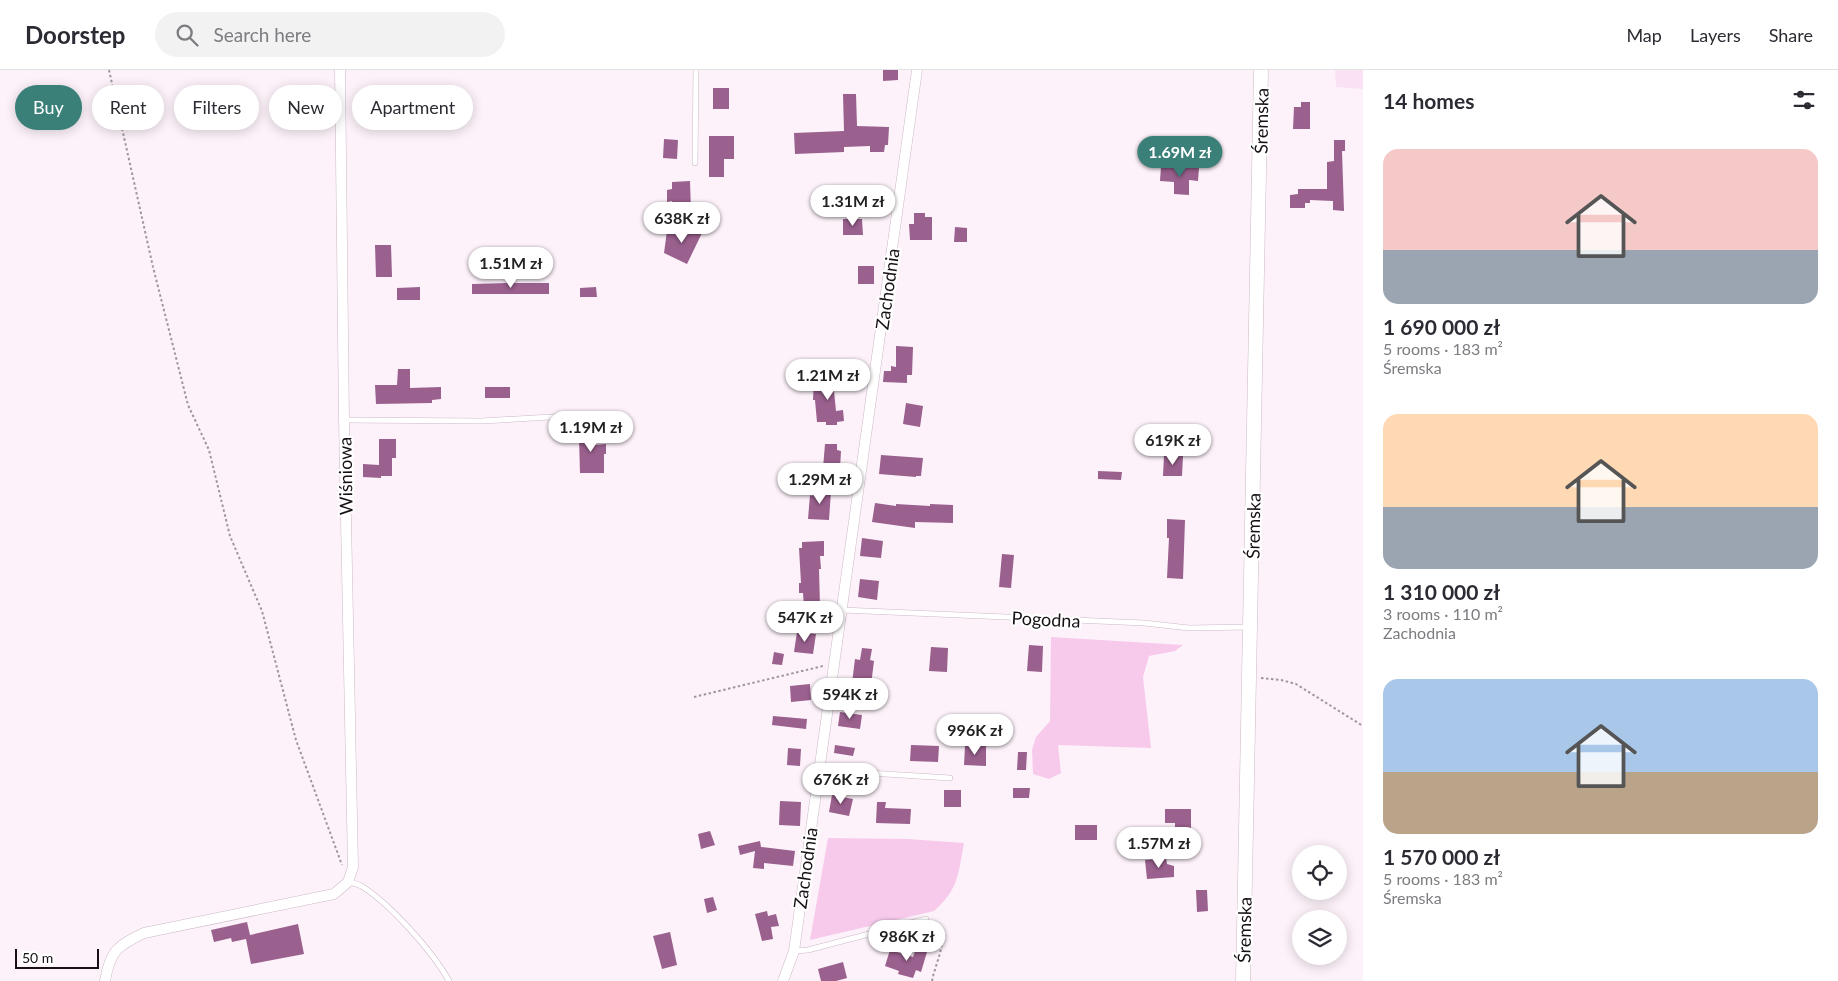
<!DOCTYPE html>
<meta charset="utf-8">
<style>
:root{--surface:#fff;--page:#f2f2f3;--text:#2b2b33;--muted:#7c7c81;--line:#e1e1e2;--accent:#3a8078}
body{margin:0;font-family:Lato,sans-serif;background:var(--page);color:var(--text);height:100vh;display:flex;flex-direction:column;font-size:19px;white-space:nowrap}
*{box-sizing:border-box;margin:0}
p{font-size:16px;color:var(--muted)}
.icon{flex:none;width:28px;height:28px;fill:none;stroke:currentColor;stroke-width:2;stroke-linecap:round;stroke-linejoin:round}
.map{position:relative;flex:1;overflow:hidden}
.side{display:flex;flex-direction:column;background:var(--surface);width:475px}
.side>*{flex:none}
.hud{position:absolute;left:15px;top:15px;width:475px;height:45px;display:flex;gap:10px}
.tools{position:absolute;left:1292px;top:775px;display:grid;gap:10px}
.tools a{display:grid;place-items:center;width:55px;height:55px;border-radius:50%;background:var(--surface);box-shadow:0 2px 12px #0003;font-size:25px}
.scale{position:absolute;left:15px;bottom:12px;width:84px;box-sizing:border-box;padding-left:5px;border:2px solid #171116;border-top:0;font-size:14px;line-height:18px;white-space:nowrap;color:#171116;-webkit-text-stroke:4px #fff;paint-order:stroke}
.price{position:absolute;translate:-50% -42px;padding:0 11px;border-radius:18px;background:#fff;color:#222;font-size:16px;line-height:32px;filter:drop-shadow(0 1px 2px #0008)}
.price::after{content:'';position:absolute;left:50%;top:30px;width:15px;height:11px;margin-left:-8px;background:inherit;clip-path:polygon(0 0,100% 0,50% 100%)}
.price.on{background:var(--accent);color:#fff}
ul{padding:0;list-style:none}
li{display:grid;align-content:center;gap:10px;height:265px;padding:0 20px}
li span{display:grid;place-items:center;height:155px;border-radius:15px;color:#555}
li>.icon{margin-inline-start:auto}
span .icon{width:90px;height:90px;fill:#fffc;stroke-width:1}
li b{font-size:21px}
h2{display:flex;justify-content:space-between;align-items:center;height:60px;padding:0 20px;font-size:21px}
.pill{padding:0 18px;border-radius:22px;background:var(--surface);box-shadow:0 2px 12px #0003;font-size:18px;line-height:45px}
.pill.on{background:var(--accent);color:#fff}
header{display:flex;align-items:center;gap:30px;box-sizing:border-box;height:70px;padding:0 25px;background:var(--surface);border-bottom:1px solid var(--line)}
header strong{font-size:24px}
nav{display:flex;gap:28px;margin-inline-start:auto;font-size:18px}
.search{width:350px;height:45px;background:var(--page);display:flex;align-items:center;gap:12px;box-sizing:border-box;padding:0 18px;border-radius:28px;color:var(--muted);font-size:19px}
main{display:flex;flex:1;min-height:0}
.map>svg:first-child{display:block}
</style>
<header>
<strong>Doorstep</strong>
<div class="search"><svg class="icon" aria-label="search" viewBox="0 0 24 24"><circle cx="10" cy="10" r="6"/><path d="M15 15l6 6"/></svg>Search here</div>
<nav><a>Map</a><a>Layers</a><a>Share</a></nav>
</header>
<main>
<div class="map">
<svg width="1363" height="911" viewBox="0 0 1363 911">
<rect width="100%" height="100%" fill="#fdf2fa"/>
<path fill="#fbe1f4" d="M1335,0h28v19l-27,-2z"/>
<path fill="#f7caec" d="M1051,567l132,8 -8,6 -26,5 -6,21 8,71 -93,-3 3,28 -12,6 -16,-5 -1,-24 4,-13 14,-16z
M828,768l80,1 56,4c-6,31 -5,46 -30,68l-124,29z"/>
<path fill="#9a608e" d="M883,0h15v10l-15,1z
M713,18h16v21h-16z
M843,24h13l1,32 32,1 -1,18h-3l-1,7h-14v-6l-26,1v5l-49,2 -1,-21 50,-2z
M1301,32h9v27h-17l1,-22h7z
M709,66h25v23h-10v18h-15z
M664,69l14,1 -1,19 -14,-1z
M1334,70h11v11h-3l2,60 -11,-1v-9l-23,-1v3h-5v5h-15v-13l8,-1v-5h29v-27l7,-1z
M1161,96l38,2 -1,13 -9,-1v15l-15,-1v-12l-14,-1z
M690,111l1,30h-19v-10l-5,1v-12l5,-1v-7z
M865,122l19,2 -2,20 -19,-2z
M914,143h11v4h7v23h-22l-1,-16h5z
M843,149h19l1,16h-20z
M955,157l12,1v14h-13z
M696,160l6,3 -15,31 -23,-11 3,-22z
M375,175h16l1,32h-16z
M513,186h36v10h-36z
M858,196h16v18h-16z
M508,213h41v11h-77v-10z
M420,217v13h-23v-12z
M596,217l1,10h-17v-9z
M896,276l17,1 -1,28h-5v8l-24,-1 1,-11h7v-5l5,1z
M398,299h12v19l31,-1v12l-9,1v3l-56,1 -1,-19h22z
M814,309l31,1v11h-11l2,20 7,-1 1,11 -7,1v3h-11v-3h-9l-2,-22h-2z
M485,317h25v11h-25z
M906,333l17,3 -3,21 -17,-3z
M583,357h10l1,18 12,-1v10h-2v19h-24l-1,-35 1,-7h3z
M379,369h17v19h-4v18h-11v2l-18,-1v-13l16,1z
M825,374h12v6l4,1 -1,18 -17,-1z
M881,385l42,3 -2,18h-5v1l-37,-3z
M1164,385l19,1 -1,20h-19z
M1098,401l24,1 -1,8 -23,-1z
M813,420l18,1 -2,29 -21,-1 2,-24 2,1z
M875,433l21,3v-2l34,2v-2l23,1v18l-38,-1v6l-43,-6z
M1167,449l18,1 -2,59 -16,-1 2,-40h-2z
M862,468l21,3 -2,17 -21,-2z
M824,471v15h-4l1,13h-2l1,37 -16,1 -1,-14h-4v-10h2l-2,-35h3v-6z
M1002,484l12,1 -3,33 -12,-1z
M860,509l19,2 -2,19 -19,-3z
M797,562l19,2 -3,20 -19,-2z
M1029,575l14,1 -1,26 -15,-1z
M931,577l17,1 -1,24 -18,-1z
M862,578l10,1 -2,11 4,1 -3,24 -19,-2 3,-24 5,1z
M774,582l10,2 -2,11 -10,-1z
M810,614l1,16 -20,2 -1,-16z
M840,642l22,3 -2,14 -22,-3z
M773,646l34,3 -1,10 -34,-4z
M835,675l20,3 -2,8 -19,-3z
M911,675l28,1 -1,16 -28,-1z
M965,676h21v20l-22,-1z
M788,678l13,1 -1,17 -13,-1z
M1018,682h9l-1,18h-9z
M1013,718h17l-1,10h-16z
M944,720h17v17h-17z
M832,725l21,4 -4,17 -20,-4z
M780,731l21,1 -1,24 -21,-1z
M877,732h9l-1,6 26,1 -1,15 -34,-1z
M1165,739h26v23h-16v-9h-10z
M1075,755h22v15h-22z
M710,761l5,14 -14,4 -3,-15z
M760,771l1,6 34,4 -2,15 -29,-3v6l-11,-1 2,-17 -15,4 -2,-9z
M1166,788l1,6 7,2v11l-27,2 -2,-19z
M1196,820h11l1,21 -11,1z
M713,827l4,13 -10,3 -3,-14z
M767,841l1,5 8,-2 3,12 -8,1 2,12 -11,2 -7,-27z
M247,852l3,13 48,-11 6,30 -53,10 -5,-25 -14,3 -1,-4 -17,4 -3,-12z
M670,862l7,33 -15,4 -9,-33z
M916,878l11,4 -6,20 -5,-2 -3,8 -15,-4 1,-3 -14,-5 5,-16 23,7z
M843,892l4,16 -11,3h-15l-3,-12z"/>
<g fill="none" stroke-linecap="round" stroke-linejoin="round">
<g stroke="#ccb9c7" stroke-width="6">
<path id="lane" d="M695,93l1,-93
M344,350l138,1 86,-5
M842,540l302,13 45,5 59,-1
M820,700l130,8
M348,812c5,1 11,2 15,5 28,18 70,65 86,94
M794,881l14,-1 118,-31"/>
</g>
<g stroke="#ccb9c7" stroke-width="11">
<path id="street" d="M105,911c5,-30 12,-35 39,-48l190,-39 14,-12 5,-15 -9,-447 -4,-350
M783,911l11,-30 123,-881"/>
</g>
<g stroke="#ccb9c7" stroke-width="15">
<path id="secondary" d="M1243,911l18,-911"/>
</g>
<path stroke="#9f969d" stroke-width="2" stroke-dasharray="2.5 2.5" stroke-linecap="butt" d="M109,0l44,197 35,138 21,45 21,86 32,75 34,129 46,125
M1261,608l20,2 15,4 67,42
M694,627l129,-31
M932,911c4,-21 19,-44 2,-60"/>
<use href="#lane" stroke="#fff" stroke-width="5"/>
<use href="#street" stroke="#fff" stroke-width="10"/>
<use href="#secondary" stroke="#fff" stroke-width="14"/>
</g>
<g text-anchor="middle" dominant-baseline="central" stroke-width="4.5" stroke-linejoin="round" paint-order="stroke">
<g font-size="18" fill="#171116" stroke="#fff">
<text transform="translate(1261 51) rotate(-89)">Śremska</text>
<text transform="translate(887 219) rotate(-82)">Zachodnia</text>
<text transform="translate(345 406) rotate(-91)">Wiśniowa</text>
<text transform="translate(1253 456) rotate(-89)">Śremska</text>
<text transform="translate(1046 549) rotate(3)">Pogodna</text>
<text transform="translate(805 798) rotate(-82)">Zachodnia</text>
<text transform="translate(1244 860) rotate(-89)">Śremska</text>
</g>
</g>
</svg>
<div class="tools">
<a><svg class="icon" aria-label="locate" viewBox="0 0 24 24"><circle cx="12" cy="12" r="6"/><path d="M12 2v4M12 18v4M2 12h4M18 12h4"/></svg></a>
<a><svg class="icon" aria-label="layers" viewBox="0 0 24 24"><path d="M12 4l9 5-9 5-9-5zM3 14l9 5 9-5"/></svg></a>
</div>
<div class="scale">50 m</div>
<b class="price on" style="left:1180px;top:108px">1.69M zł</b>
<b class="price" style="left:853px;top:157px">1.31M zł</b>
<b class="price" style="left:682px;top:174px">638K zł</b>
<b class="price" style="left:511px;top:219px">1.51M zł</b>
<b class="price" style="left:828px;top:331px">1.21M zł</b>
<b class="price" style="left:591px;top:383px">1.19M zł</b>
<b class="price" style="left:1173px;top:396px">619K zł</b>
<b class="price" style="left:820px;top:435px">1.29M zł</b>
<b class="price" style="left:805px;top:573px">547K zł</b>
<b class="price" style="left:850px;top:650px">594K zł</b>
<b class="price" style="left:975px;top:686px">996K zł</b>
<b class="price" style="left:841px;top:735px">676K zł</b>
<b class="price" style="left:1159px;top:799px">1.57M zł</b>
<b class="price" style="left:907px;top:892px">986K zł</b>
<div class="hud">
<a class="pill on">Buy</a>
<a class="pill">Rent</a>
<a class="pill">Filters</a>
<a class="pill">New</a>
<a class="pill">Apartment</a>
</div>
</div>
<section class="side">
<h2>14 homes<svg class="icon" aria-label="filters" viewBox="0 0 24 24"><path d="M4 7h16M4 17h16"/><circle cx="9" cy="7" r="2"/><circle cx="15" cy="17" r="2"/></svg></h2>
<ul>
<li><span style="background:linear-gradient(#f6c9c9 65%,#9aa5b1 0)"><svg class="icon" aria-label="home" viewBox="0 0 24 24"><path d="M3 11l9-7 9 7M6 9v11h12V9"/></svg></span><div><b>1 690 000 zł</b><p>5 rooms · 183 m²</p><p>Śremska</p></div></li>
<li><span style="background:linear-gradient(#ffd9b3 60%,#9aa5b1 0)"><svg class="icon" aria-label="home" viewBox="0 0 24 24"><path d="M3 11l9-7 9 7M6 9v11h12V9"/></svg></span><div><b>1 310 000 zł</b><p>3 rooms · 110 m²</p><p>Zachodnia</p></div></li>
<li><span style="background:linear-gradient(#a9c7e8 60%,#b9a48a 0)"><svg class="icon" aria-label="home" viewBox="0 0 24 24"><path d="M3 11l9-7 9 7M6 9v11h12V9"/></svg></span><div><b>1 570 000 zł</b><p>5 rooms · 183 m²</p><p>Śremska</p></div></li>
</ul>
</section>
</main>
